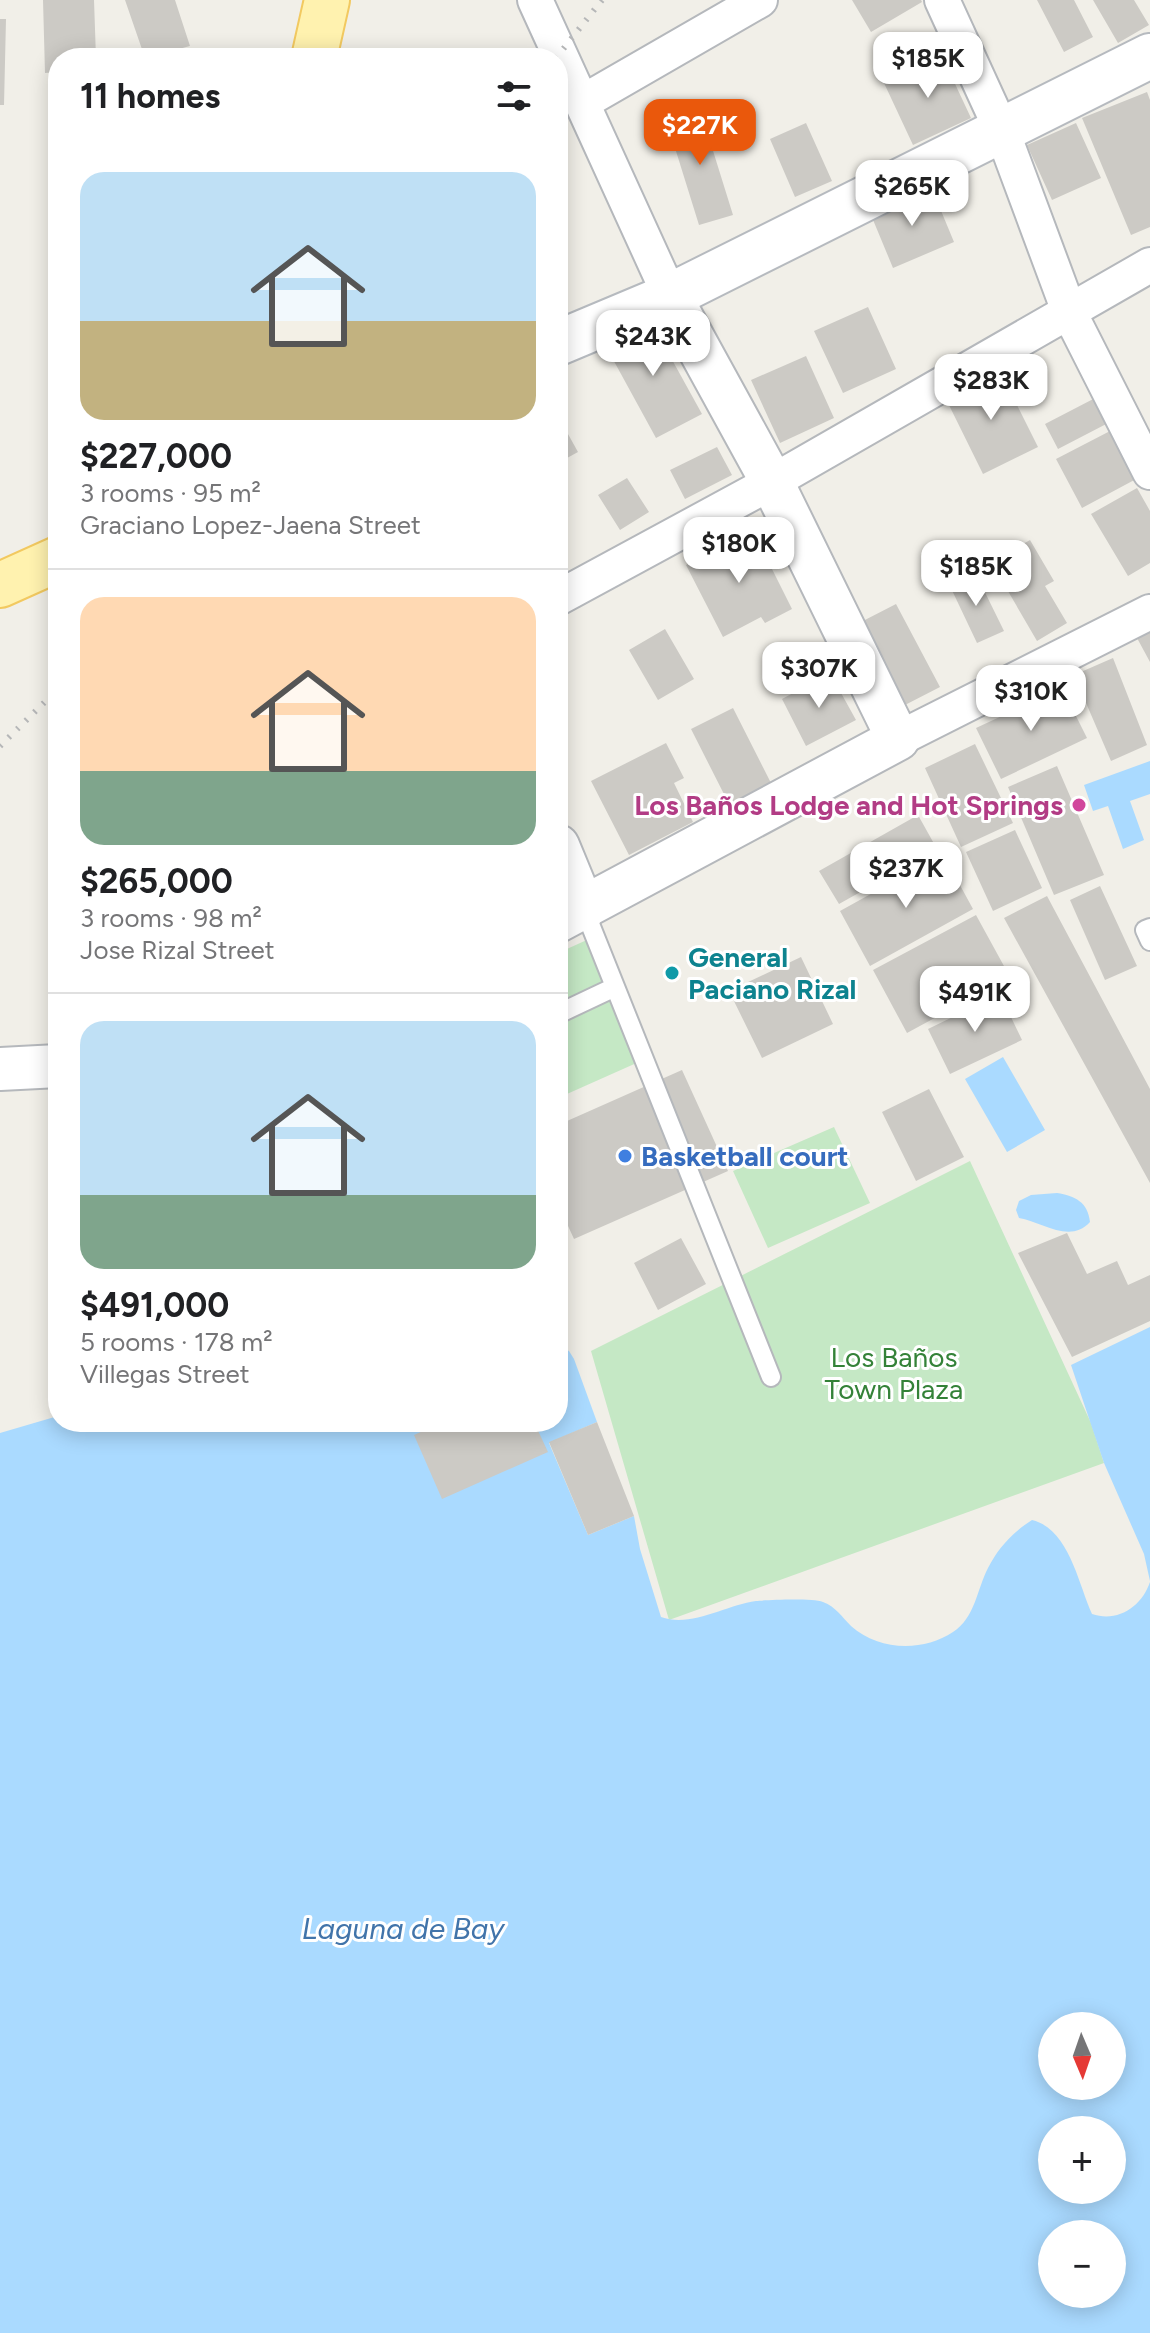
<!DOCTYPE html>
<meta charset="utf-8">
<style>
:root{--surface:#fff;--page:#f2f2f2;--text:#202124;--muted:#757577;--line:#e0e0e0;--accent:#ea580c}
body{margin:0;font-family:Figtree,sans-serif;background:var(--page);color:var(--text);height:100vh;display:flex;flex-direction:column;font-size:30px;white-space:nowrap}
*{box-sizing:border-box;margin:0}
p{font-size:26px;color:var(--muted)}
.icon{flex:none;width:44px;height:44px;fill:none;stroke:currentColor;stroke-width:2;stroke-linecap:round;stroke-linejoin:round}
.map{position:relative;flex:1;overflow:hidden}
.details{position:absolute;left:48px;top:48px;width:520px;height:1384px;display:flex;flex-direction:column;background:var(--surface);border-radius:32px;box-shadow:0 4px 20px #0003}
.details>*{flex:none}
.needle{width:52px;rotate:178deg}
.controls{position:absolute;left:1038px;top:2012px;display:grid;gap:16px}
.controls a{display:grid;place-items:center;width:88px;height:88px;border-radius:50%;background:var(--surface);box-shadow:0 4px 20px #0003;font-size:40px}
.price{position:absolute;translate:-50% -68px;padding:0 18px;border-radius:16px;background:#fff;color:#222;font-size:26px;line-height:52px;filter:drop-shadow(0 2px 4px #0008)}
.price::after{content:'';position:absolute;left:50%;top:48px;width:24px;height:18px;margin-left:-12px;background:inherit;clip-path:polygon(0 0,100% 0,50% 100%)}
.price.current{background:var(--accent);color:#fff}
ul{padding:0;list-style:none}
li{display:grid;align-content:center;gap:16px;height:424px;padding:0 32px}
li+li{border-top:2px solid var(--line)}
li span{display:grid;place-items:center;height:248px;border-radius:24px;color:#555}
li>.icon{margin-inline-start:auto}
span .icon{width:144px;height:144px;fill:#fffc;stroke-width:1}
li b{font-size:34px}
h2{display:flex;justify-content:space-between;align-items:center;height:96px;padding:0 32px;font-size:34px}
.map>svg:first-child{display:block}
</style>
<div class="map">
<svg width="1150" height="2333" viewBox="0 0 1150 2333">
<rect width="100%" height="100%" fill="#f1efe8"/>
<path fill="#c5e8c5" d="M589,939l52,122 -83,37v-145z
M834,1127l36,76 -102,45 -35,-77z
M970,1161l121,262 13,40 -435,157 -78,-269z"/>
<path fill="#aadaff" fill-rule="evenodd" d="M1150,761v33l-20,7 14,39 -21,9 -15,-43 -15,5 -9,-26z
M1003,1057l42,73 -38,22 -42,-73z
M1057,1193c18,3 31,9 33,29 -20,22 -48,0 -71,-4l-3,-8 3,-9 12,-6z
M1150,1327v254l-6,-27 -40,-91 -33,-98z
M558,1345l11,6 5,8 23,63 -48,21 39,92 46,-19 6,33 21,68c30,11 65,-12 95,-16 13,-1 56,-3 67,1 13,5 19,15 28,24 28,25 72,26 102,6 22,-14 24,-43 35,-64 10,-20 25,-36 44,-48 37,9 46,63 60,94 26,9 50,-8 58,-32v751h-1150v-900l58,-17v6h500zM1052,2026h60v60h-60zM1052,2130h60v60h-60zM1052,2234h60v60h-60z"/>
<path fill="#cccac5" d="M43,0h51l2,58h-38v14l-13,1z
M125,0h50l15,46 -45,12z
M852,0h69l1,2 -51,30z
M1037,0h37l19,37 -29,15z
M1093,0h41l15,25 -31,18z
M0,19h6l-2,86h-4z
M942,56l29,62 -58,27 -29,-62z
M1147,92l3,8v127l-19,8 -49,-117z
M700,109l33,106 -34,10 -33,-106z
M806,123l26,58 -37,16 -25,-58z
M1076,123l25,55 -49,22 -25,-55z
M932,189l22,53 -61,26 -22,-53z
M868,307l28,62 -53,24 -29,-62z
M649,318l53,96 -46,24 -52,-95z
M806,356l28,62 -54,25 -29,-63z
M1000,371l38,76 -55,27 -38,-77z
M1099,396l13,25 -54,28 -13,-25z
M558,416l20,36 -20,11z
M1112,430l26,48 -56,30 -26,-49z
M717,447l15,28 -47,24 -15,-29z
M627,478l22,34 -29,18 -22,-35z
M1137,488l13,23v52l-22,13 -37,-62z
M753,531l39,78 -27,14 -4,-6 -38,20 -37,-72z
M1030,540l24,41 -9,5 22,37 -30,18 -46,-79z
M975,572l29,59 -27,12 -28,-59z
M896,604l44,83 -35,18 -44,-83z
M665,629l29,50 -36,21 -29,-50z
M1150,631v31l-13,-24z
M1113,658l34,87 -36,16 -37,-86z
M830,673l26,47 -50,26 -24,-47z
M1062,688l25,50 -86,41 -25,-51z
M733,708l39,77 -42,21 -39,-77z
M666,743l18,35 -10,5 19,39 -64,33 -38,-74z
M975,744l38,79 -52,24 -36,-79z
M1057,766l47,109 -50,20 -46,-108z
M918,815l19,34 -98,55 -20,-33z
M1015,830l27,58 -49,23 -27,-59z
M943,854l30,55 -103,57 -30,-55z
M1100,886l37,80 -32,14 -35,-80z
M1047,896l103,193v94l-146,-265z
M976,915l34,62 -103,56 -34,-63z
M801,957l32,67 -71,34 -33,-67z
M1000,994l22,46 -72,34 -22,-45z
M682,1070l46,101 -154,68 -16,-35v-79z
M929,1089l35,68 -48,24 -34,-69z
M1067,1233l20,41 30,-13 11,24 22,-10v46l-78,36 -54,-104z
M681,1238l25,46 -48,26 -24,-47z
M443,1422h91l14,30 -106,47 -28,-64z
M597,1422l37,94 -46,19 -39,-93z"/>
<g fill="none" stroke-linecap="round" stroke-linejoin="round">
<g stroke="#b5b8bc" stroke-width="22">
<path id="service" d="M584,909l187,468
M1150,928l-5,2 5,11
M558,1014l57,-27"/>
</g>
<g stroke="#b5b8bc" stroke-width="38">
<path id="minor" d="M535,0l135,296
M942,0l60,131 68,183 80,158
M583,102l177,-102
M558,598l214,-116 378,-217
M898,739l252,-127"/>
</g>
<g stroke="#b5b8bc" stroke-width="46">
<path id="tertiary" d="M558,846l26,63
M558,921l340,-182 -126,-257 -102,-186
M0,1069l58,-3"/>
</g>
<g stroke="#b6babf" stroke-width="48">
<path id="secondary" d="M558,343l112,-47 480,-240"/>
</g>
<g stroke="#f2c960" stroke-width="48">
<path id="primary" d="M314,58l13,-58
M0,585l58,-26"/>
</g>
<use href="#service" stroke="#fff" stroke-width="18"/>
<use href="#minor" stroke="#fff" stroke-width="34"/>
<use href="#tertiary" stroke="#fff" stroke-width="42"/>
<use href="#secondary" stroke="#fff" stroke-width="44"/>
<use href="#primary" stroke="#fff2af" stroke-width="44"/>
<path stroke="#b6b7b8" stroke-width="6" stroke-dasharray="2 10" stroke-linecap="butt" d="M556,58l46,-58
M0,746l58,-57"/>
</g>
<circle fill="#d1479c" stroke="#fff" stroke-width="3" cx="1079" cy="805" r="8"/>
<circle fill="#0f9aa8" stroke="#fff" stroke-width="3" cx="672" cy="973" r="8"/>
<circle fill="#3f7fe0" stroke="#fff" stroke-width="3" cx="625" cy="1156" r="8"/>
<g text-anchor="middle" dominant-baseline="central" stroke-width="6" stroke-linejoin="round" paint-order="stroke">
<g font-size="28" font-weight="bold" fill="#b23c85" stroke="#fff" text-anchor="end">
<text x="1063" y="805">Los Baños Lodge and Hot Springs</text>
</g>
<g font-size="28" font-weight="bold" fill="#0d838f" stroke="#fff" text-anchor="start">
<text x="688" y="957">General<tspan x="688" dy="32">Paciano Rizal</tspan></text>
</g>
<g font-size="28" font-weight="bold" fill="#366cbe" stroke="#fff" text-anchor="start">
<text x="641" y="1156">Basketball court</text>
</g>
<g font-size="28" fill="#348238" stroke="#fff">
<text x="894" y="1357">Los Baños<tspan x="894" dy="32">Town Plaza</tspan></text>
</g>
<g font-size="30" font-style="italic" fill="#4174aa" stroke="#fff">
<text x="403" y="1928">Laguna de Bay</text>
</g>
</g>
</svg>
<div class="controls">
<a><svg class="needle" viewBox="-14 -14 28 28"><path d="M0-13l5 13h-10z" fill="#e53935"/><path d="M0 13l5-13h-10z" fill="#757577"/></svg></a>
<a>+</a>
<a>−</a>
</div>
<b class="price" style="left:928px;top:100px">$185K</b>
<b class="price current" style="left:700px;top:167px">$227K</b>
<b class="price" style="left:912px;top:228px">$265K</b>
<b class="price" style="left:653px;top:378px">$243K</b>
<b class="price" style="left:991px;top:422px">$283K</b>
<b class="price" style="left:739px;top:585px">$180K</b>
<b class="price" style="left:976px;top:608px">$185K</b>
<b class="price" style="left:819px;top:710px">$307K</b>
<b class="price" style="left:1031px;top:733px">$310K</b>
<b class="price" style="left:906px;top:910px">$237K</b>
<b class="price" style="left:975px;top:1034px">$491K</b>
<section class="details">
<h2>11 homes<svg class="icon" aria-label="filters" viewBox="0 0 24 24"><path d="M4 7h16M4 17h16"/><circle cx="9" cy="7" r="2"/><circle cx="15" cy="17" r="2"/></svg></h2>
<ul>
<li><span style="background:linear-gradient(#bfe0f5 60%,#c2b280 0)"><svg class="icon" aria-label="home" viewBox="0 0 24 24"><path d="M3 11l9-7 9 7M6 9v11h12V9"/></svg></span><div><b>$227,000</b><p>3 rooms · 95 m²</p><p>Graciano Lopez-Jaena Street</p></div></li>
<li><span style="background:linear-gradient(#ffd9b3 70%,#7fa58c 0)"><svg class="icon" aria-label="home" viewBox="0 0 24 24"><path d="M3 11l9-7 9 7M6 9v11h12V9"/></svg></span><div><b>$265,000</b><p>3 rooms · 98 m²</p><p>Jose Rizal Street</p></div></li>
<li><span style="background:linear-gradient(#bfe0f5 70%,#7fa58c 0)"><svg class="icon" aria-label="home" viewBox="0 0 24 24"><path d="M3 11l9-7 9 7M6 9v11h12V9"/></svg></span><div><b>$491,000</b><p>5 rooms · 178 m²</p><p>Villegas Street</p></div></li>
</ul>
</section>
</div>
